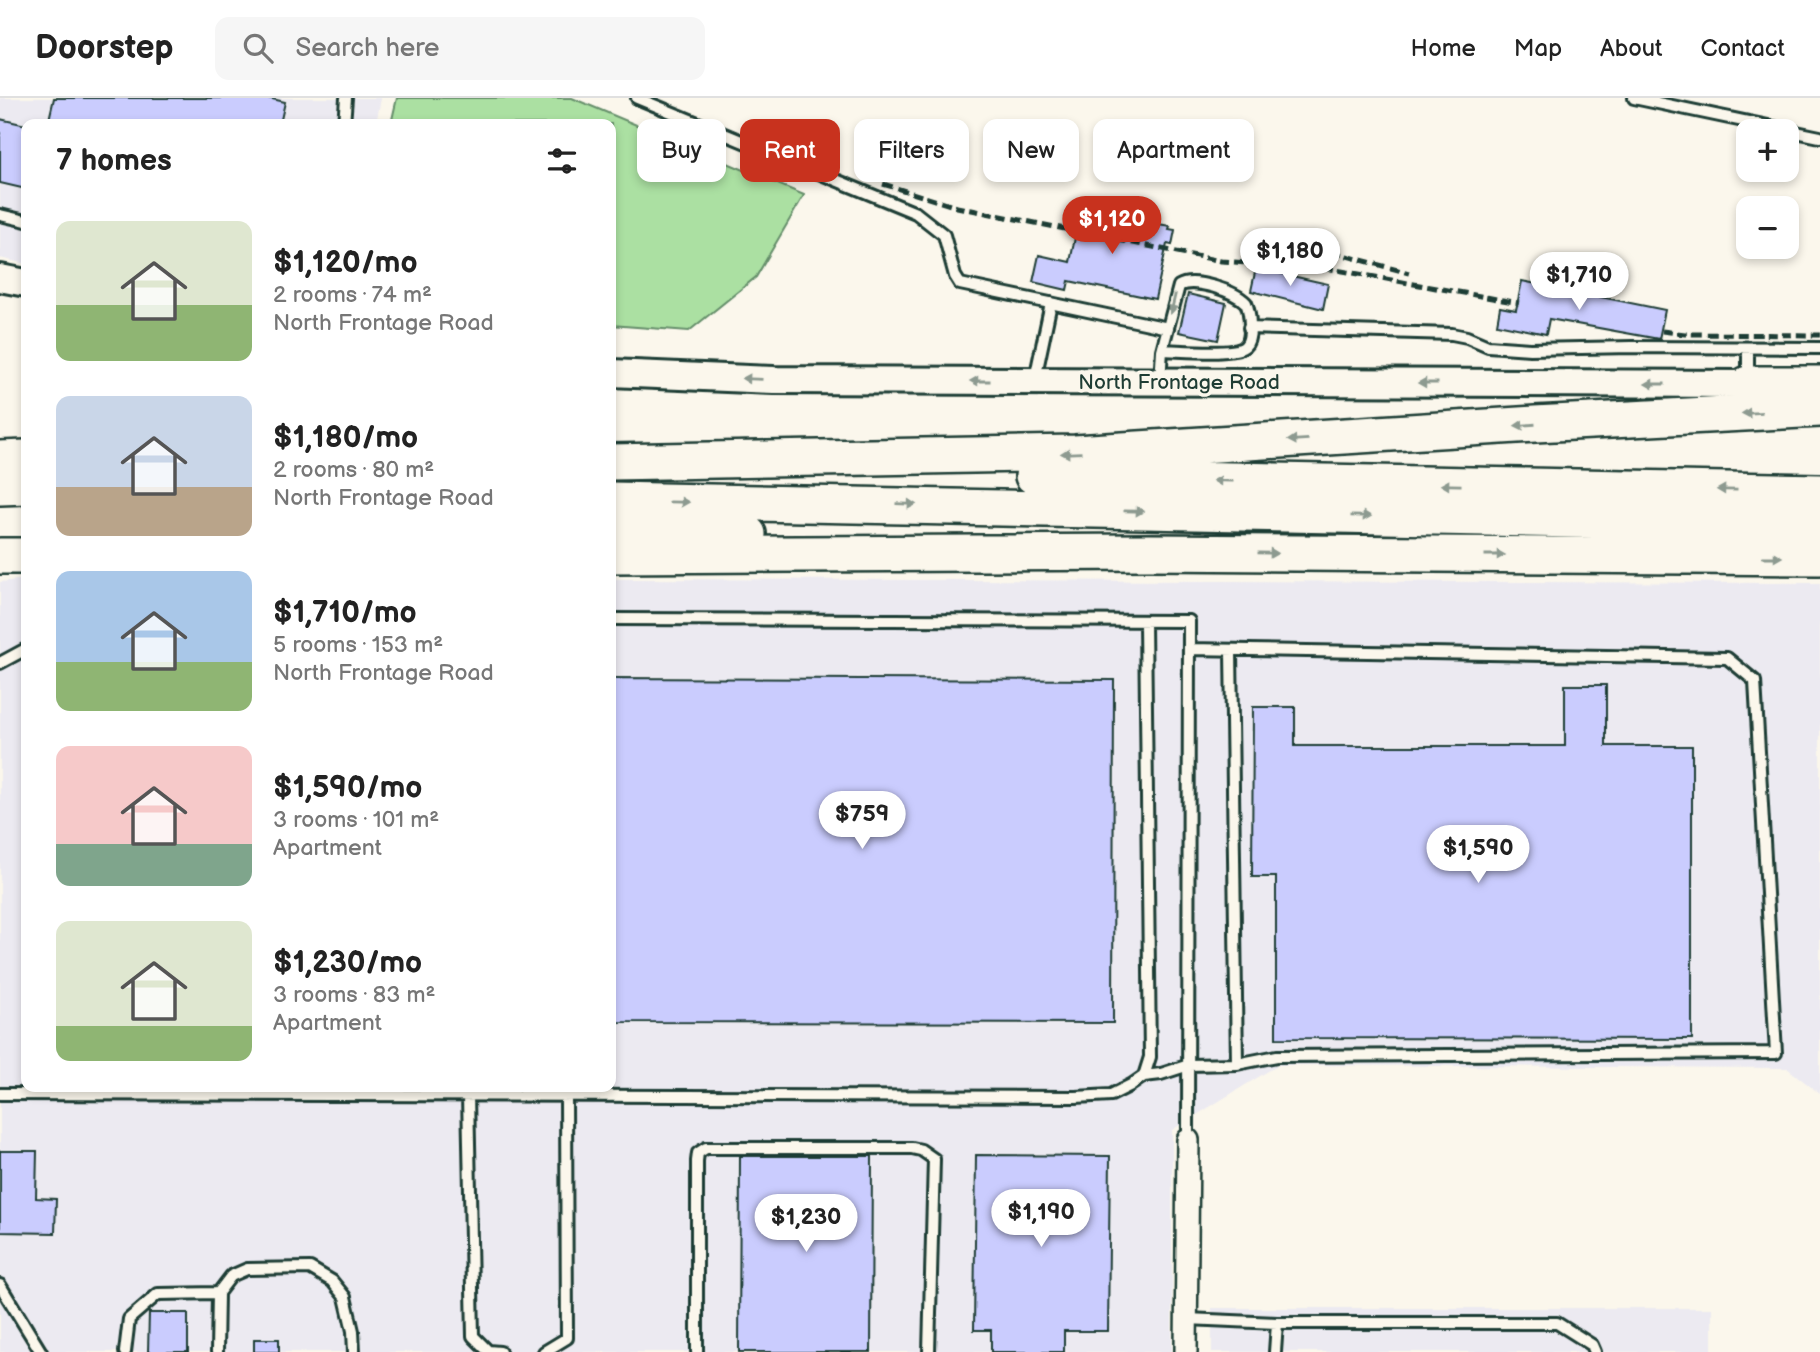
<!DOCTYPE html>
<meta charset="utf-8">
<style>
:root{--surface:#fff;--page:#f6f6f6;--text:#222;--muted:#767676;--line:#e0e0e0;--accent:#c8321e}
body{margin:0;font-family:"Balsamiq Sans",sans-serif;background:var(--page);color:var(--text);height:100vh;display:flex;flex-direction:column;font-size:26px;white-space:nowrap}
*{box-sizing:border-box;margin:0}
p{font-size:23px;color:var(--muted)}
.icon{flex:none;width:38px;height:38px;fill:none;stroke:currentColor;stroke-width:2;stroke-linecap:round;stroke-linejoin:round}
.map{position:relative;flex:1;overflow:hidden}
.drawer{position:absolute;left:21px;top:21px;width:595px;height:973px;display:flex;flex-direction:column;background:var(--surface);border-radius:14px;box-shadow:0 4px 10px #0003}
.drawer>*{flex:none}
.guide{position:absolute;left:637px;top:21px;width:665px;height:63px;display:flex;gap:14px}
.buttons{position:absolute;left:1736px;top:21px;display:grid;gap:14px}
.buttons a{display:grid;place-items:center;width:63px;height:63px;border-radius:14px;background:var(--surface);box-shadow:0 4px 10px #0003;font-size:35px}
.price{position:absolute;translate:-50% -60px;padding:0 16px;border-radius:24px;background:#fff;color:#222;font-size:23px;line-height:46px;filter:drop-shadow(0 2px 4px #0008)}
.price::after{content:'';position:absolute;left:50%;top:42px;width:21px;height:16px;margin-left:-10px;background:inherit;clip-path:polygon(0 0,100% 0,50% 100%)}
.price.active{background:var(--accent);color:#fff}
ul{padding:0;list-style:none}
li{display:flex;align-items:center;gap:21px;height:175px;padding:0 35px}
li span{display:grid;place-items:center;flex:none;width:196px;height:140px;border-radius:14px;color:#555}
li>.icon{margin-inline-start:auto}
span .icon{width:84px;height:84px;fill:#fffc;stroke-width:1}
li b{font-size:30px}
h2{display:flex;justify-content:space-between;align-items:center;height:84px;padding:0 35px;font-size:30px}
.chip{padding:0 24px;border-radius:14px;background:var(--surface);box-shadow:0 4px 10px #0003;font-size:24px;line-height:63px}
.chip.active{background:var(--accent);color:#fff}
header{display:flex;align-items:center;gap:42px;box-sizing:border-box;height:98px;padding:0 35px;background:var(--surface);border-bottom:2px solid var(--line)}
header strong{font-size:33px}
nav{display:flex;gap:38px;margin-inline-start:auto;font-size:24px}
.search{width:490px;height:63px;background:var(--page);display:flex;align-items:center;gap:18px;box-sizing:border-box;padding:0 24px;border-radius:14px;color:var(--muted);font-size:26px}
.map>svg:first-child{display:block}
</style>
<header>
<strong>Doorstep</strong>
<div class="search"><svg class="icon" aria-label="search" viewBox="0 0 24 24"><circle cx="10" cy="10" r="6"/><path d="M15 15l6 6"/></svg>Search here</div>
<nav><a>Home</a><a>Map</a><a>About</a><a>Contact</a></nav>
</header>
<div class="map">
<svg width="1820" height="1254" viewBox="0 0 1820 1254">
<rect width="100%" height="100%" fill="#fbf7ec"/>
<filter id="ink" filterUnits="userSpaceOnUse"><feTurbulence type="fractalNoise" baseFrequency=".0143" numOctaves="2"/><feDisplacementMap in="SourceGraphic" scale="14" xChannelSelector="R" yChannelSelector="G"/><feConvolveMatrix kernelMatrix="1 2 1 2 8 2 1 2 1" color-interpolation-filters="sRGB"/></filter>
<g filter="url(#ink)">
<path fill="#eceaf1" d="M0,0h381l-5,26h-350v140l-26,-6z
M26,481v508h585v-508l1209,4v511l-33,-26 -509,-3 -106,65v222h-1172v-770z
M1212,1210h500v44h-500z"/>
<path fill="#abe0a2" stroke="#658e6b" stroke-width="2" d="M397,0h175l232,97 -48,82 -67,54 -78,-6v-201h-220z"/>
<path fill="#caccfe" stroke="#1f3d34" stroke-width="2" d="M54,0h214l17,4 -5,22h-232z
M0,21l26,6v64l-26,-6z
M1090,112l37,8 2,-7 20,4 -2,7 23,4 -1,3 6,1 -3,15 -5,-1 -12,55 -86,-18 -2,9 -34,-8 6,-27 31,7 8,-39 8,1z
M1256,170l72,16 -5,25 -72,-18z
M1522,183l143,29 -6,29 -110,-20 -3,15 -49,-10 3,-17 16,3z
M1188,196l38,9 -8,37 -39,-8z
M611,580l503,2 -1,343 -502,-1z
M1565,587h41v61h86v293l-416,-1v-161h-24l1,-170h42v39h270z
M0,1053h37l-1,47 20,1 -1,34 -55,-1z
M976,1057l134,1 -2,175h-44v21h-73v-22h-17z
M740,1058h132l-1,196h-132z
M149,1215h39v39h-40z
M254,1241h25v13h-25z"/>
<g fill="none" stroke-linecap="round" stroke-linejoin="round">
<g stroke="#1f3d34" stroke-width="16">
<path id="service" d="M637,0l279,115 28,22 11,41 5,8 208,44
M1634,0l186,39
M344,26l2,-26
M0,117l26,6
M1249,230l203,6 15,3 21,9 42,3 102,-2 188,1
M1748,251v29
M1035,281l16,-76
M1160,284l2,-32 17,-64c14,-9 56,5 67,17 4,9 7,36 -1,43 -9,10 -67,4 -83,4
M611,521l578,2 -1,519
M1231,553l6,413
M0,565l26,-14
M1144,978l17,-2 28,-9 48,-1 40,-8 499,-3 -21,-372 -28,-23 -538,-9
M0,996l1076,3 35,-2 20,-10 13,-9 6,-19 -5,-435
M468,997l5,241 15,15 12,1
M0,1187l41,67
M1187,1221l90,4h280l35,22 3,7
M125,1254l4,-33 29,-25 60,-1
M217,1254l1,-59 13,-17 16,-7 63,-1 22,13 13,16 8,34 1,21
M544,1254l23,-14 -1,-243
M697,1254v-191l1,-8 8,-5h206l9,2 13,9 -5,193
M1275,1254l2,-29"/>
</g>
<g stroke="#1f3d34" stroke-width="26">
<path id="minor" d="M1186,1254l2,-212"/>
</g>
<g stroke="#1f3d34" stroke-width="32">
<path id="tertiary" d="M0,180l26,5
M611,275l163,7 974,4"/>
</g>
<g stroke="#1f3d34" stroke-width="40">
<path id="trunk" d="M1748,286h72
M0,361l26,-1
M611,364l464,-9 460,-29 285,-15
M1033,378l787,16
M0,389l26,-1
M611,402l1209,25
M616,424l132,12
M611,457l539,-3 670,5
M0,458h26"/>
</g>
<use href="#service" stroke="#fbf7ec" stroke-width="10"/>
<use href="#minor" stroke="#fbf7ec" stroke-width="21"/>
<use href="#tertiary" stroke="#fbf7ec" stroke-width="26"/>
<use href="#trunk" stroke="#fbf7ec" stroke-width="35"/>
<path stroke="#1f3d34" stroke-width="5" stroke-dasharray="10 5" stroke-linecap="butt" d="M883,86l74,23 264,54 110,8 188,34
M1263,152l48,10
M1332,154l77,21
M1662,233l23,3 135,1"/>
</g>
<defs><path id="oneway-solid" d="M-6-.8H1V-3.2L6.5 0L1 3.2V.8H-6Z" transform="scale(1.75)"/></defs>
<g fill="#8d9a90">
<use href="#oneway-solid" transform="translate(1173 206) rotate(103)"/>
<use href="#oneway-solid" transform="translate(752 281) rotate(-178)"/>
<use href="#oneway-solid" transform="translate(980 283) rotate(-180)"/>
<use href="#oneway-solid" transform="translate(1428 285) rotate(-180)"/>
<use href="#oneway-solid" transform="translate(1655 286) rotate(-180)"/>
<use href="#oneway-solid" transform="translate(1752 315) rotate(177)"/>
<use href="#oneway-solid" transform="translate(1525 327) rotate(176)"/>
<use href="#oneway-solid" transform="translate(1298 342) rotate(177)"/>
<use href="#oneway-solid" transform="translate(1071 355) rotate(178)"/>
<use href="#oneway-solid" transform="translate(1223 383) rotate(-179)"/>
<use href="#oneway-solid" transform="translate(1451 387) rotate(-179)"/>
<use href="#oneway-solid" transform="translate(1727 392) rotate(-179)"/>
<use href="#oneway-solid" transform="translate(679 404) rotate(1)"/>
<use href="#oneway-solid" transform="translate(906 406) rotate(2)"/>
<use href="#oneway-solid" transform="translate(1134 413) rotate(1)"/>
<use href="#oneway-solid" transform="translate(1361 418) rotate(1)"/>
<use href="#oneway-solid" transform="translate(1268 455) rotate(1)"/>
<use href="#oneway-solid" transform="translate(1495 457)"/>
<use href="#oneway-solid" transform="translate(1772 459)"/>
</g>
</g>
<g text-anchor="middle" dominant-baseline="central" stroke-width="7" stroke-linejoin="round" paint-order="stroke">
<g font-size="21" fill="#1f3d34" stroke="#fbf7ec">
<text x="1179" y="284">North Frontage Road</text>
</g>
</g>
</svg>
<div class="buttons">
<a>+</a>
<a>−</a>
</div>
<b class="price active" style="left:1112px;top:158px">$1,120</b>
<b class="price" style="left:1290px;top:190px">$1,180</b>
<b class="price" style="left:1579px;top:214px">$1,710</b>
<b class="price" style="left:862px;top:753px">$759</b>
<b class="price" style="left:1478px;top:787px">$1,590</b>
<b class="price" style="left:1041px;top:1151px">$1,190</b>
<b class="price" style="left:806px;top:1156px">$1,230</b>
<div class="guide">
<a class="chip">Buy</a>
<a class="chip active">Rent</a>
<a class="chip">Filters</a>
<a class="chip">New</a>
<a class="chip">Apartment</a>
</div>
<section class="drawer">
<h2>7 homes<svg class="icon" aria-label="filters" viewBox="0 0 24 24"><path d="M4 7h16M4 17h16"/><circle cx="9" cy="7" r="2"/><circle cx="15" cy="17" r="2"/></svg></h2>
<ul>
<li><span style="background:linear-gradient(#dfe7d0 60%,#8fb573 0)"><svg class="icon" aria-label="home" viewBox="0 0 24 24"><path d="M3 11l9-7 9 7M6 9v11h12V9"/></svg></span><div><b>$1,120/mo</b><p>2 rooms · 74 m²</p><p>North Frontage Road</p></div></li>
<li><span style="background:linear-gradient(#c9d6e8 65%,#b9a48a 0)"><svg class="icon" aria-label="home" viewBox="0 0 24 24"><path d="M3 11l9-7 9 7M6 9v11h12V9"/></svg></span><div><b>$1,180/mo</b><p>2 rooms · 80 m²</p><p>North Frontage Road</p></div></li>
<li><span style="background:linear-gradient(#a9c7e8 65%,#8fb573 0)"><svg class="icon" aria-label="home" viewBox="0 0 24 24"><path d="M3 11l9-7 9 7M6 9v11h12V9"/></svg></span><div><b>$1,710/mo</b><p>5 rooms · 153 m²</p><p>North Frontage Road</p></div></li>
<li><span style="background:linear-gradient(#f6c9c9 70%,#7fa58c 0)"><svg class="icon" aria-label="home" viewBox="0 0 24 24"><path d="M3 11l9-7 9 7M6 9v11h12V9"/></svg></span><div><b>$1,590/mo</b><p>3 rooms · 101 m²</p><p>Apartment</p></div></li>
<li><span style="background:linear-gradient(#dfe7d0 75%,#8fb573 0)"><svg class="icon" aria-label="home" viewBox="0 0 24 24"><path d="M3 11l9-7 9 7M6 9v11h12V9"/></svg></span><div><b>$1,230/mo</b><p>3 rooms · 83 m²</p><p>Apartment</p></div></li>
</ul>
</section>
</div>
